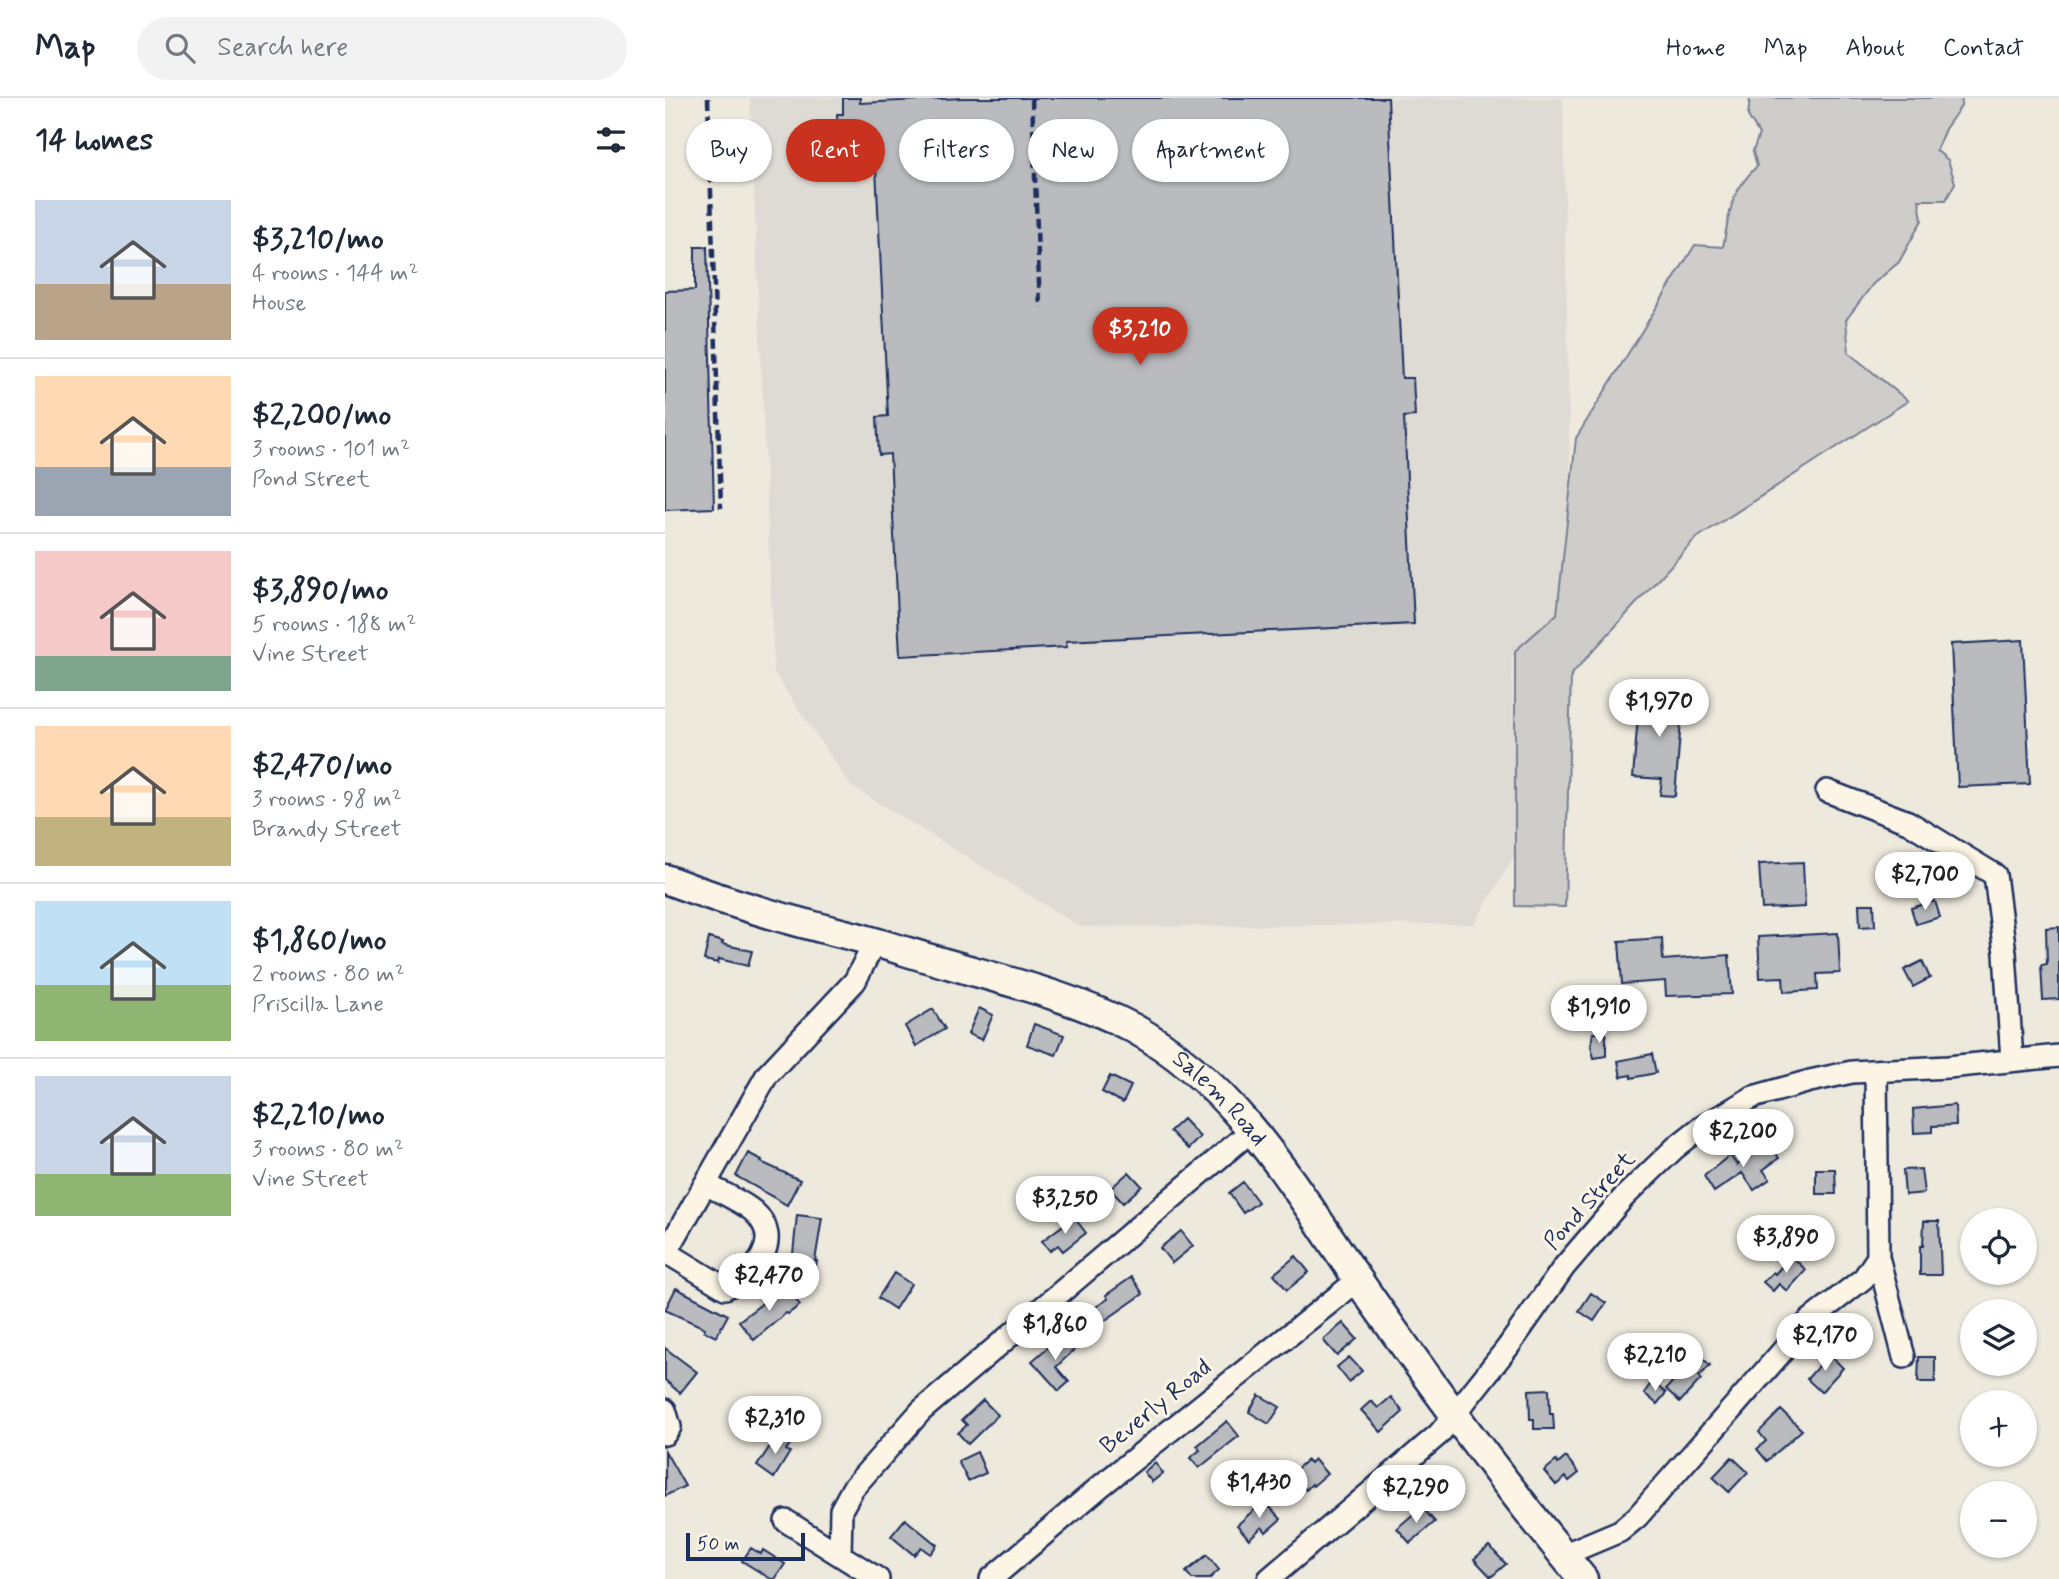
<!DOCTYPE html>
<meta charset="utf-8">
<style>
:root{--surface:#fff;--page:#f2f2f3;--text:#1f2937;--muted:#747a83;--line:#e0e1e3;--accent:#c8321e}
body{margin:0;font-family:Mynerve,sans-serif;background:var(--page);color:var(--text);height:100vh;display:flex;flex-direction:column;font-size:26px;white-space:nowrap}
*{box-sizing:border-box;margin:0}
p{font-size:23px;color:var(--muted)}
.icon{flex:none;width:38px;height:38px;fill:none;stroke:currentColor;stroke-width:2;stroke-linecap:round;stroke-linejoin:round}
.map{position:relative;flex:1;overflow:hidden}
.details{display:flex;flex-direction:column;background:var(--surface);width:665px}
.details>*{flex:none}
.top-card{position:absolute;left:21px;top:21px;width:665px;height:63px;display:flex;gap:14px}
.controls{position:absolute;left:1295px;top:1110px;display:grid;gap:14px}
.controls a{display:grid;place-items:center;width:77px;height:77px;border-radius:50%;background:var(--surface);box-shadow:0 2px 5px #0004;font-size:35px}
.scale{position:absolute;left:21px;bottom:18px;width:119px;box-sizing:border-box;padding-left:7px;border:4px solid #1b2f5e;border-top:0;font-size:19px;line-height:24px;white-space:nowrap;color:#1b2f5e;-webkit-text-stroke:5px #fcf5e5;paint-order:stroke}
.price{position:absolute;translate:-50% -60px;padding:0 16px;border-radius:24px;background:#fff;color:#222;font-size:23px;line-height:46px;filter:drop-shadow(0 2px 4px #0008)}
.price::after{content:'';position:absolute;left:50%;top:42px;width:21px;height:16px;margin-left:-10px;background:inherit;clip-path:polygon(0 0,100% 0,50% 100%)}
.price.on{background:var(--accent);color:#fff}
ul{padding:0;list-style:none}
li{display:flex;align-items:center;gap:21px;height:175px;padding:0 35px}
li+li{border-top:2px solid var(--line)}
li span{display:grid;place-items:center;flex:none;width:196px;height:140px;border-radius:0px;color:#555}
li>.icon{margin-inline-start:auto}
span .icon{width:84px;height:84px;fill:#fffc;stroke-width:1}
li b{font-size:30px}
h2{display:flex;justify-content:space-between;align-items:center;height:84px;padding:0 35px;font-size:30px}
.tag{padding:0 24px;border-radius:32px;background:var(--surface);box-shadow:0 2px 5px #0004;font-size:24px;line-height:63px}
.tag.on{background:var(--accent);color:#fff}
header{display:flex;align-items:center;gap:42px;box-sizing:border-box;height:98px;padding:0 35px;background:var(--surface);border-bottom:2px solid var(--line)}
header strong{font-size:33px}
nav{display:flex;gap:38px;margin-inline-start:auto;font-size:24px}
.search{width:490px;height:63px;background:var(--page);display:flex;align-items:center;gap:18px;box-sizing:border-box;padding:0 24px;border-radius:38px;color:var(--muted);font-size:26px}
main{display:flex;flex:1;min-height:0}
.map>svg:first-child{display:block}
</style>
<header>
<strong>Map</strong>
<div class="search"><svg class="icon" aria-label="search" viewBox="0 0 24 24"><circle cx="10" cy="10" r="6"/><path d="M15 15l6 6"/></svg>Search here</div>
<nav><a>Home</a><a>Map</a><a>About</a><a>Contact</a></nav>
</header>
<main>
<section class="details">
<h2>14 homes<svg class="icon" aria-label="filters" viewBox="0 0 24 24"><path d="M4 7h16M4 17h16"/><circle cx="9" cy="7" r="2"/><circle cx="15" cy="17" r="2"/></svg></h2>
<ul>
<li><span style="background:linear-gradient(#c9d6e8 60%,#b9a48a 0)"><svg class="icon" aria-label="home" viewBox="0 0 24 24"><path d="M3 11l9-7 9 7M6 9v11h12V9"/></svg></span><div><b>$3,210/mo</b><p>4 rooms · 144 m²</p><p>House</p></div></li>
<li><span style="background:linear-gradient(#ffd9b3 65%,#9aa5b1 0)"><svg class="icon" aria-label="home" viewBox="0 0 24 24"><path d="M3 11l9-7 9 7M6 9v11h12V9"/></svg></span><div><b>$2,200/mo</b><p>3 rooms · 101 m²</p><p>Pond Street</p></div></li>
<li><span style="background:linear-gradient(#f6c9c9 75%,#7fa58c 0)"><svg class="icon" aria-label="home" viewBox="0 0 24 24"><path d="M3 11l9-7 9 7M6 9v11h12V9"/></svg></span><div><b>$3,890/mo</b><p>5 rooms · 188 m²</p><p>Vine Street</p></div></li>
<li><span style="background:linear-gradient(#ffd9b3 65%,#c2b280 0)"><svg class="icon" aria-label="home" viewBox="0 0 24 24"><path d="M3 11l9-7 9 7M6 9v11h12V9"/></svg></span><div><b>$2,470/mo</b><p>3 rooms · 98 m²</p><p>Brandy Street</p></div></li>
<li><span style="background:linear-gradient(#bfe0f5 60%,#8fb573 0)"><svg class="icon" aria-label="home" viewBox="0 0 24 24"><path d="M3 11l9-7 9 7M6 9v11h12V9"/></svg></span><div><b>$1,860/mo</b><p>2 rooms · 80 m²</p><p>Priscilla Lane</p></div></li>
<li><span style="background:linear-gradient(#c9d6e8 70%,#8fb573 0)"><svg class="icon" aria-label="home" viewBox="0 0 24 24"><path d="M3 11l9-7 9 7M6 9v11h12V9"/></svg></span><div><b>$2,210/mo</b><p>3 rooms · 80 m²</p><p>Vine Street</p></div></li>
</ul>
</section>
<div class="map">
<svg width="1394" height="1481" viewBox="0 0 1394 1481">
<rect width="100%" height="100%" fill="#eee9dd"/>
<filter id="ink" filterUnits="userSpaceOnUse"><feTurbulence type="fractalNoise" baseFrequency=".0143" numOctaves="2"/><feDisplacementMap in="SourceGraphic" scale="14" xChannelSelector="R" yChannelSelector="G"/><feConvolveMatrix kernelMatrix="1 2 1 2 8 2 1 2 1" color-interpolation-filters="sRGB"/></filter>
<g filter="url(#ink)">
<path fill="#dedbd4" d="M85,0h813l10,542 -61,17 4,196 -42,71 -393,3 -230,-141 -77,-113z"/>
<path fill="#cfcdca" stroke="#757e94" stroke-width="2" d="M1085,0h212l-1,8 -16,23 -9,21 12,10 7,23 -9,17h-27l3,20 -23,42 -26,22 -27,36 3,33 59,48 -213,138 -124,136 -6,232 -50,-1v-255l42,-37 19,-176 119,-193 28,2c7,-37 7,-54 34,-81l-4,-15 6,-17 -11,-18z"/>
<path fill="#babbbe" stroke="#1b2f5e" stroke-width="2" d="M178,0h17v5l102,-5h426l14,280h11l2,38 -11,1 10,207 -348,17 1,6 -167,9 -10,-202 -11,1 -2,-38 11,-1 -13,-269 -31,2v-14h-6l-1,-21h6z
M30,149h12l7,261 -49,2v-219l30,-1z
M1358,542l7,144 -72,3 -7,-143z
M975,593l43,4 -8,101 -15,-1 2,-16 -29,-2z
M1138,764l2,45 -43,2 -3,-45z
M1270,803l5,16 -24,7 -5,-16z
M1194,806h15l1,22 -15,1z
M1394,829v72l-16,1 -2,-35 6,-1 -1,-36z
M1173,835l2,40 -23,1 1,16 -34,2 -1,-15 -23,1 -2,-41z
M44,840l14,4 -1,2 30,7 -4,15 -29,-7 -1,4 -14,-3z
M997,840l1,22 66,-5 3,39 -66,2 -1,-15 -43,3 -3,-43z
M1257,863l8,17 -17,9 -9,-17z
M314,910l14,7 -11,25 -14,-6z
M268,911l12,20 -29,17 -11,-20z
M369,926l30,11 -8,20 -29,-10z
M928,935h13v23l-12,2 -3,-12z
M987,956l4,19 -25,5v-3l-10,2 -3,-16z
M445,978l21,10 -8,17 -21,-11z
M1290,1007l1,20 -24,1v6l-18,1 -1,-24z
M518,1021l17,18 -12,12 -18,-18z
M1104,1045l10,15 -16,12 7,9 -16,11 -12,-17 -28,19 -10,-16 26,-21 7,10z
M83,1055l14,7 -1,2 39,18 -13,25 -51,-29z
M1151,1071h19l1,25h-20z
M1256,1071l3,24 -19,2 -2,-25z
M464,1074l13,14 -19,17 -13,-14z
M578,1084l15,20 -15,11 -14,-20z
M132,1117l25,3 -7,43h2l-3,16 -23,-4z
M409,1119l12,16 -23,18 -5,-6 -8,6 -8,-10z
M1259,1123h15l2,54h-21v-29h3z
M516,1133l12,15 -21,17 -12,-15z
M631,1158l13,16 -22,18 -13,-16z
M1126,1158l15,14 -19,21 -8,-7 -6,7 -10,-9 10,-10 2,2z
M229,1175l17,11 -16,25 -17,-11z
M467,1179l11,17 -49,34 -9,-14 23,-15 -2,-4z
M120,1188l15,19 -12,9 -2,-1 -32,27 -15,-19z
M11,1190l52,27 -12,22 -12,-6 1,-3 -40,-18z
M926,1195l15,10 -12,18 -15,-10z
M678,1225l14,16 -20,17 -14,-16z
M399,1238l11,13 -19,18 13,15 -10,9 -27,-30 23,-20 2,2z
M0,1250l32,24 -17,21 -15,-13z
M1029,1253l16,14 -11,12 2,2 -21,23 -14,-13 19,-21 -4,-3z
M1164,1256l14,14 -22,24 -14,-13z
M684,1259l13,14 -13,11 -12,-15z
M1254,1259h16v25h-17z
M987,1284l14,11 -9,11 -13,-11z
M884,1291l1,25h3l1,15h-20v-10h-4l-1,-29z
M594,1297l21,12 -11,17 -20,-12z
M726,1299l12,15 -22,20 -20,-22 10,-9 7,7z
M318,1302l15,15 -30,29 -10,-11 9,-8 -5,-5z
M1116,1312l21,20 -35,31 -10,-12 9,-8 -7,-9z
M562,1323l12,15 -40,32 -9,-10 10,-8 -3,-4z
M113,1336l13,9 -5,7 4,2 -16,26 -17,-12z
M0,1353l20,35 -20,10z
M312,1354l9,21 -18,8 -10,-20z
M901,1359l13,16 -10,8 -3,-4 -10,8 -12,-14 12,-10 2,3z
M1067,1359l16,15 -19,20 -16,-15z
M649,1361l13,15 -14,12 -1,-2 -6,6 -8,-9 -27,21 -12,-14 30,-23 5,6 13,-11 3,3z
M490,1365l8,10 -11,9 -8,-10z
M599,1403l17,18 -15,13 -4,-5 -13,12 -12,-14z
M757,1409l13,15 -25,21 -13,-15z
M240,1421l32,26 -7,9 -9,-7 -7,8 -23,-19z
M824,1448l17,18 -15,13 -17,-18z
M86,1450l10,6 2,-4 22,14 -10,15h-4l-29,-18z
M542,1457l12,15 -10,9h-17l-6,-7z"/>
<g fill="none" stroke-linecap="round" stroke-linejoin="round">
<g stroke="#1b2f5e" stroke-width="26">
<path id="minor" d="M1162,693l81,31 87,53 10,78 7,107
M1211,973l2,186 26,100
M1,1154l59,36c30,-13 61,-48 28,-77 -14,-11 -33,-19 -48,-27
M0,1157l102,-180 88,-94 19,-38
M0,1312l5,17 -5,7
M121,1423l92,58
M175,1456l1,-44 12,-22 68,-77 331,-281
M898,1457l57,-24 17,-14 172,-196 55,-43 14,-21
M326,1481l111,-94 256,-205
M604,1481l170,-145 69,-87 56,-80 60,-70 51,-49 24,-19 54,-32 57,-16 42,-9 96,-5 111,-11"/>
</g>
<g stroke="#1b2f5e" stroke-width="33">
<g id="major">
<path id="s1" d="M0,781c58,22 119,40 180,55 37,9 73,22 110,32 59,17 123,33 178,62 110,60 171,176 241,275 67,95 135,187 209,276"/>
</g>
</g>
<use href="#minor" stroke="#fcf5e5" stroke-width="21"/>
<use href="#major" stroke="#fcf5e5" stroke-width="28"/>
<path stroke="#1b2f5e" stroke-width="4.5" stroke-dasharray="10 5" stroke-linecap="butt" d="M43,0l13,410
M367,0l8,210"/>
</g>
</g>
<g text-anchor="middle" dominant-baseline="central" stroke-width="6" stroke-linejoin="round" paint-order="stroke">
<g font-size="24" fill="#1b2f5e" stroke="#fcf5e5">
<text stroke="none"><textPath href="#s1" startOffset="604">Salem Road</textPath></text>
<text transform="translate(925 1103) rotate(-48)">Pond Street</text>
<text transform="translate(491 1309) rotate(-39)">Beverly Road</text>
</g>
</g>
</svg>
<div class="controls">
<a><svg class="icon" aria-label="locate" viewBox="0 0 24 24"><circle cx="12" cy="12" r="6"/><path d="M12 2v4M12 18v4M2 12h4M18 12h4"/></svg></a>
<a><svg class="icon" aria-label="layers" viewBox="0 0 24 24"><path d="M12 4l9 5-9 5-9-5zM3 14l9 5 9-5"/></svg></a>
<a>+</a>
<a>−</a>
</div>
<div class="scale">50 m</div>
<b class="price on" style="left:475px;top:269px">$3,210</b>
<b class="price" style="left:994px;top:641px">$1,970</b>
<b class="price" style="left:1260px;top:814px">$2,700</b>
<b class="price" style="left:934px;top:947px">$1,910</b>
<b class="price" style="left:1078px;top:1071px">$2,200</b>
<b class="price" style="left:400px;top:1138px">$3,250</b>
<b class="price" style="left:1121px;top:1177px">$3,890</b>
<b class="price" style="left:104px;top:1215px">$2,470</b>
<b class="price" style="left:390px;top:1264px">$1,860</b>
<b class="price" style="left:1160px;top:1275px">$2,170</b>
<b class="price" style="left:990px;top:1295px">$2,210</b>
<b class="price" style="left:110px;top:1358px">$2,310</b>
<b class="price" style="left:594px;top:1422px">$1,430</b>
<b class="price" style="left:751px;top:1427px">$2,290</b>
<div class="top-card">
<a class="tag">Buy</a>
<a class="tag on">Rent</a>
<a class="tag">Filters</a>
<a class="tag">New</a>
<a class="tag">Apartment</a>
</div>
</div>
</main>
